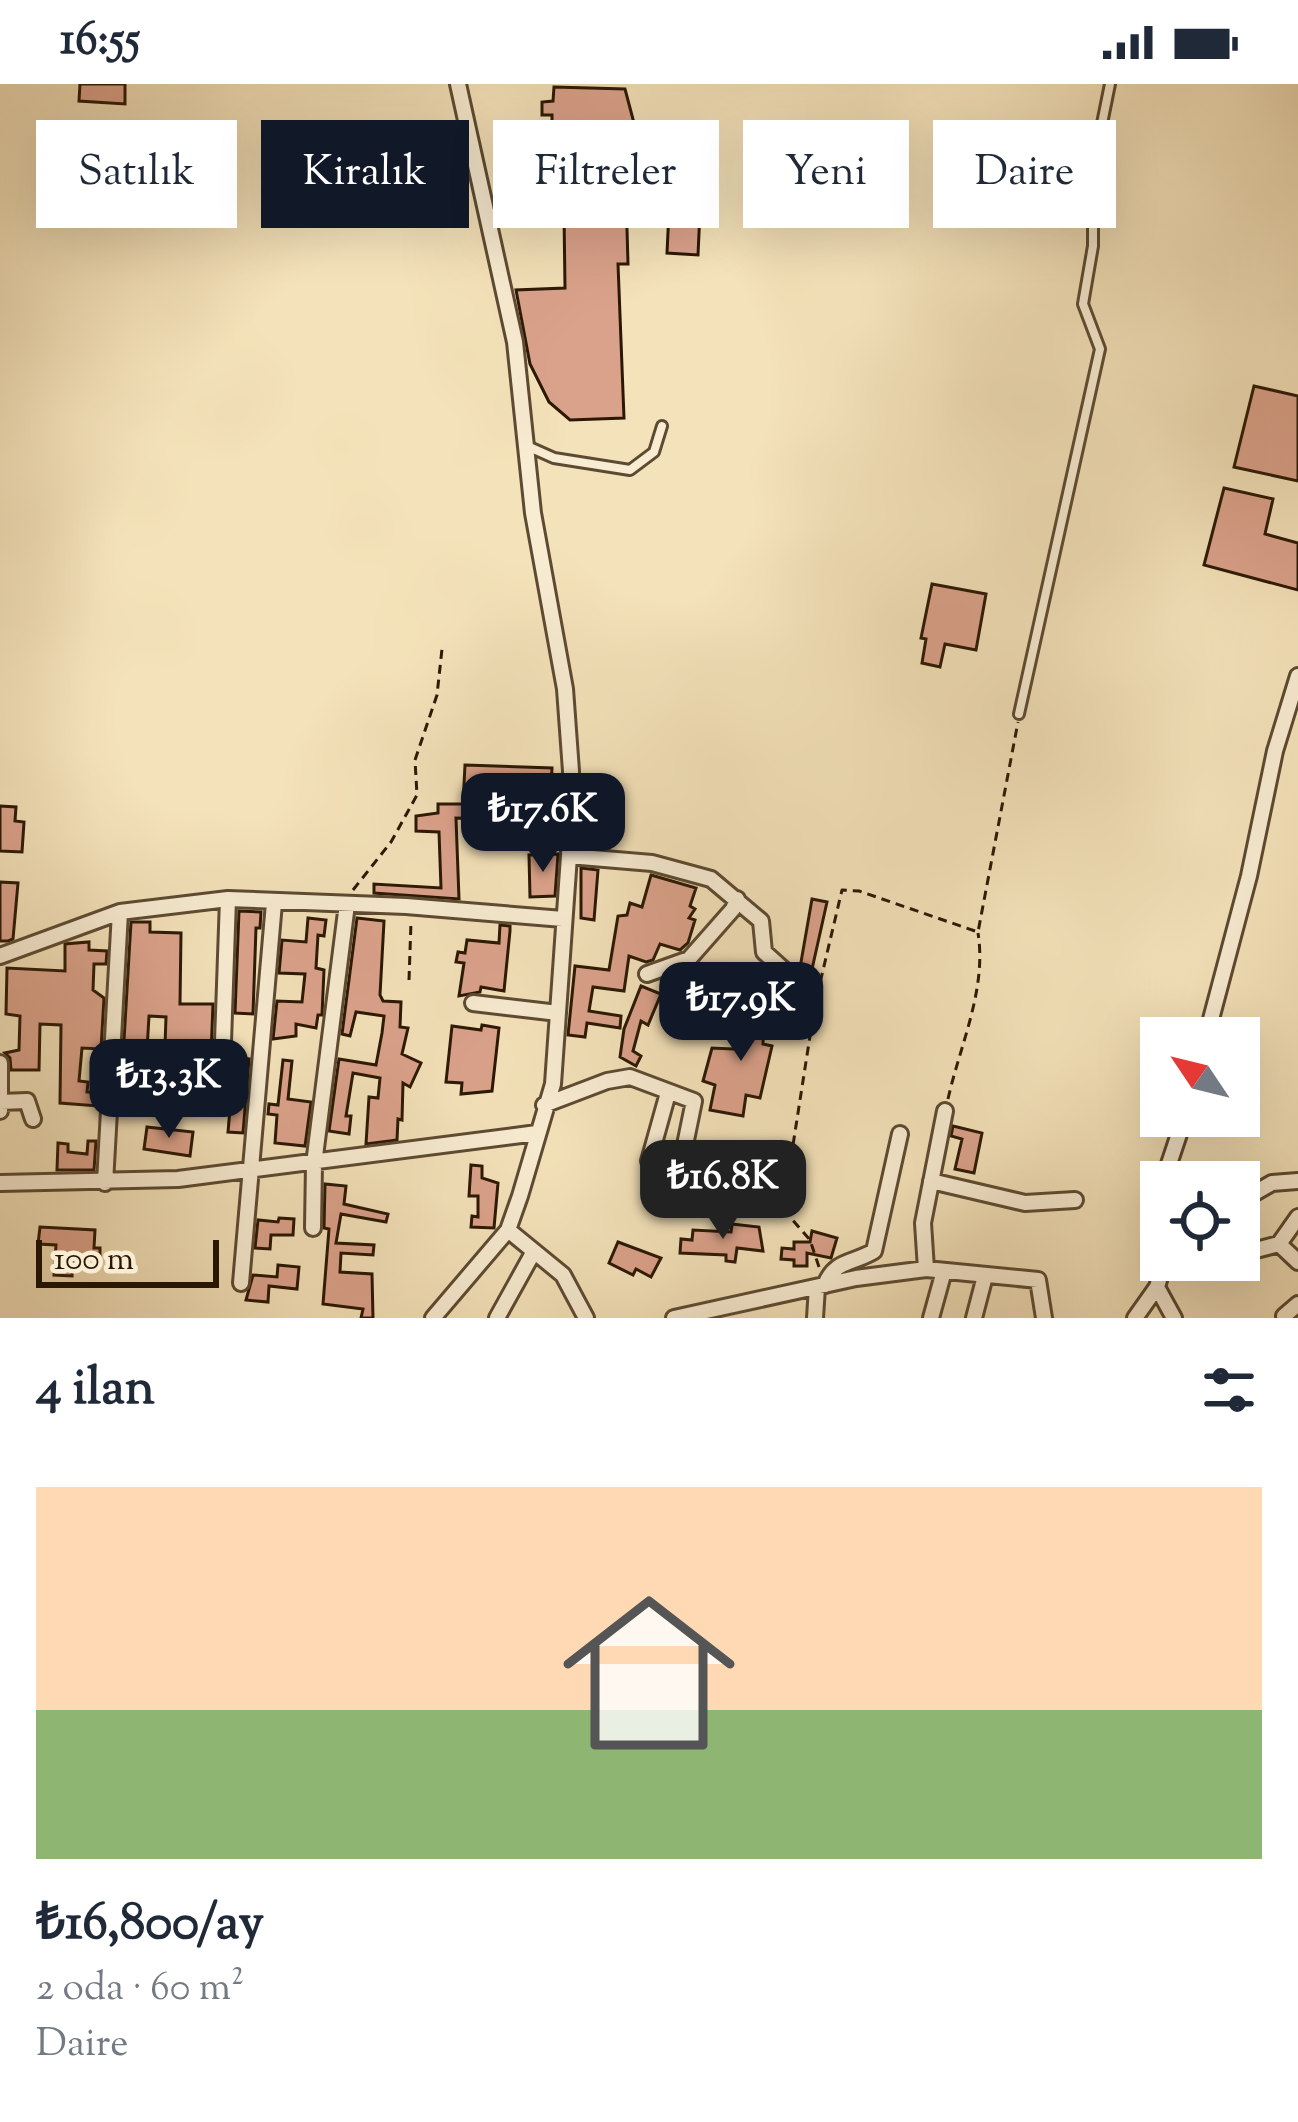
<!DOCTYPE html>
<html lang="tr">
<meta charset="utf-8">
<style>
:root{--surface:#fff;--page:#f6f6f7;--text:#1f2937;--muted:#747a83;--line:#e0e1e3;--accent:#111827}
body{margin:0;font-family:"Sorts Mill Goudy",serif;background:var(--page);color:var(--text);height:100vh;display:flex;flex-direction:column;font-size:45px;white-space:nowrap}
*{box-sizing:border-box;margin:0}
p{font-size:39px;color:var(--muted)}
.icon{flex:none;width:66px;height:66px;fill:none;stroke:currentColor;stroke-width:2;stroke-linecap:round;stroke-linejoin:round}
.map{position:relative;height:1234px;overflow:hidden}
.side{display:flex;flex-direction:column;background:var(--surface);flex:1}
.side>*{flex:none}
.hud{position:absolute;left:36px;top:36px;width:1227px;height:108px;display:flex;gap:24px}
.needle{width:78px;rotate:305deg}
.buttons{position:absolute;left:1140px;top:933px;display:grid;gap:24px}
.buttons a{display:grid;place-items:center;width:120px;height:120px;border-radius:0px;background:var(--surface);box-shadow:0 12px 48px #0002;font-size:60px}
.scale{position:absolute;left:36px;bottom:30px;width:183px;box-sizing:border-box;padding-left:12px;border:6px solid #2b1804;border-top:0;font-size:33px;line-height:42px;white-space:nowrap;color:#2b1804;-webkit-text-stroke:9px #f8ecd2;paint-order:stroke}
.price{position:absolute;translate:-50% -102px;padding:0 27px;border-radius:24px;background:var(--accent);color:#fff;font-size:39px;line-height:78px;filter:drop-shadow(0 3px 6px #0008)}
.price::after{content:'';position:absolute;left:50%;top:72px;width:36px;height:27px;margin-left:-18px;background:inherit;clip-path:polygon(0 0,100% 0,50% 100%)}
.price.active{background:#222;color:#fff}
ul{padding:0;list-style:none}
li{display:grid;align-content:center;gap:24px;height:636px;padding:0 36px}
li+li{border-top:3px solid var(--line)}
li span{display:grid;place-items:center;height:372px;border-radius:0px;color:#555}
li>.icon{margin-inline-start:auto}
span .icon{width:216px;height:216px;fill:#fffc;stroke-width:1}
li b{font-size:51px}
h2{display:flex;justify-content:space-between;align-items:center;height:144px;padding:0 36px;font-size:51px}
.pill{padding:0 42px;border-radius:0px;background:var(--surface);box-shadow:0 12px 48px #0002;font-size:42px;line-height:108px}
.pill.active{background:var(--accent);color:#fff}
.status{display:flex;justify-content:space-between;align-items:center;height:84px;padding:0 60px;background:var(--surface);direction:ltr}
.status svg{height:33px;fill:currentColor}
.map>svg:first-child{display:block}
</style>
<div class="status"><b>16:55</b><svg viewBox="0 0 49 12"><path d="M0 12V9h3v3zM5 12V6h3v6zM10 12V3h3v9zM15 12V0h3v12zM26 1h20v11H26zM47 4h2v5h-2z"/></svg></div>
<div class="map">
<svg width="1298" height="1234" viewBox="0 0 1298 1234">
<rect width="100%" height="100%" fill="#f4e2ba"/>
<filter id="stains"><feTurbulence type="fractalNoise" baseFrequency=".00167" numOctaves="4"/><feColorMatrix values="0 0 0 0 .2 0 0 0 0 .09 0 0 0 0 .02 0 0 0 .5 -.17"/></filter>
<radialGradient id="worn" r=".72"><stop offset=".6" stop-color="#630" stop-opacity="0"/><stop offset="1" stop-color="#630" stop-opacity=".3"/></radialGradient>
<path fill="#dba28b" stroke="#2b1804" stroke-width="3" fill-rule="evenodd" d="M80,0h45v20l-46,-3z
M554,3l71,2 9,34 -10,1 4,140h-10l6,154 -54,2 -21,-18 -19,-38 -14,-74 49,-2 -1,-75 -13,-1v-21l13,1 1,-30h6l-1,-20h-9l-2,-12 -7,-3v-12h-10v-13l11,-1z
M701,105l-3,66 -31,-2 3,-63z
M1254,302l44,10v85l-64,-14z
M1224,404l49,11 -8,35 33,9v47l-94,-25z
M932,500l54,10 -10,56 -31,-6 -5,23 -18,-4 4,-24 -5,-1z
M465,681l87,3 -2,46 -11,6 -83,-2 3,81 -85,-6v-9l67,4 -2,-56 -23,-1v-15l22,-3v-9h25z
M0,722l16,1 -1,14 9,1 -2,30 -22,-1z
M558,770l-3,42 -25,1 -1,-42z
M581,784l17,2 -4,50 -13,-2z
M651,791l45,13 -6,18 5,3 -6,9 6,2 -7,23 -8,7 -20,-6 -7,16 -7,2 -17,-6 -5,35 -31,-4 -4,24 32,5 -1,12 -33,-5 -2,14 -17,-2 7,-69 34,4 9,-54 9,-1 3,-12 12,4z
M0,798l18,1 -5,56 -5,2h-8z
M812,815l15,3 -19,85 -11,-2z
M239,827l22,1 -1,16h-4l-3,86 -18,-1z
M308,834l18,2 -2,16 -6,-1 -2,33 8,2 -2,45h-4l-2,13 -20,-4v12l-23,3 4,-38 25,1 3,-28 -26,-1 3,-33 24,2z
M357,834l27,3 -4,74 3,6 18,1 -1,25 8,1 -6,26 19,9 -11,24 -7,-4 -1,37 -4,-1 -1,21 -31,4 3,-47 9,1 2,-20 -27,-5 -7,43h5l-2,18 -20,-3 10,-72 37,6 6,-32 2,-17 -28,-4 -6,24 -8,-2z
M131,838h19v10l31,1 -1,71h33l-2,51h-9l-2,33 29,3 5,-33 15,1 -6,74 -15,-1 2,-23 -32,-4 -1,9 -77,-6zM149,932l17,1 -3,85 -19,-2z
M500,841l10,1v5l-6,60 -23,-4 -1,5 -21,4 5,-33 -8,-1 2,-10 7,1 2,-13 32,3z
M89,858v8l18,1 -1,13h-12l-1,26 11,8 -3,51 -19,-1 -3,33 9,1 -1,10 12,1 -1,13 -38,-3 1,-78 -21,-1 -1,46h-28l-1,-12 -5,-5 14,-3 1,-34 -14,-2 1,-46 58,3v-27z
M641,902l20,8 -13,31 -7,-4 -8,30 8,5 -5,10 -16,-9 4,-28z
M754,909l21,3 -2,14 -9,4 -1,30 9,2 -12,52 -14,-3 -3,21 -33,-6 5,-25 -12,-4 9,-33 21,1 3,-14 15,3z
M482,941l17,3 -7,63 -31,3 1,-11 -16,-1 6,-56 29,4z
M283,976l9,1 -4,38 23,3 -6,44 -30,-3 2,-28 -9,-1 1,-10 9,1z
M953,1042l29,7 -8,40 -19,-4 7,-30 -11,-3z
M147,1043l46,5 -3,24 -46,-7z
M88,1057h8l-2,29h-37l1,-27 10,1v8l19,2z
M770,1071l14,2 -12,49 -3,4 -30,-6 5,-21 20,4z
M471,1081l11,1v12l16,5 -4,45 -23,-1 1,-11 6,1v-21h-9z
M325,1100l21,2 -2,18 44,10 -2,8 -45,-8 -5,29 38,2 -1,10 -32,-2 -1,19 32,2 1,44h-12l2,-9 -40,-5 6,-75 -5,-1z
M279,1134l15,1 -1,16h-22l-1,14 -15,-1 3,-28 20,2z
M732,1140l27,3 4,24 -26,-3 -2,14 -9,-1v-6l-46,-2 1,-14 11,1 1,-10 38,2z
M40,1143l55,3 -1,18h6v11l-27,-1 -1,18 -18,-1 2,-30 -18,-1z
M812,1147l25,7 -6,20 -24,-5v13h-13v-6l-13,-1 1,-11 12,1v-7h16z
M618,1158l43,16 -10,19 -15,-8 -3,6 -24,-12z
M278,1181l21,2 -2,22 -28,-3 -1,16 -22,-2 7,-25 24,2z"/>
<g fill="none" stroke-linecap="round" stroke-linejoin="round">
<g stroke="#5d4a32" stroke-width="14">
<path id="lane" d="M527,362l27,12 76,12 24,-18 8,-26
M1019,630l81,-365 -17,-45 10,-58v-78l17,-84"/>
</g>
<g stroke="#5d4a32" stroke-width="20">
<path id="street" d="M569,772l83,7 59,16 50,42 3,31 20,18
M0,872l120,-44 108,-13 178,7 157,13
M647,890l42,-15 44,-50 4,-10
M473,919l85,10
M1206,954l43,-162 26,-125 23,-75
M0,979v48
M222,986l6,-171
M0,1018l27,-1 6,18
M544,1021l63,-24 23,-4 64,24 -16,78
M649,1077l19,-68
M931,1097l94,22 50,-3
M1163,1098l22,-66
M0,1099l178,-4 359,-46
M105,1099l15,-271
M1161,1107l-8,38 8,16
M1239,1118l33,-19 26,-2
M313,1144l1,-64 33,-260
M508,1146l55,45 23,43
M1279,1160l19,-27
M1256,1166l23,-6 19,18
M1171,1176l9,6 10,-6
M926,1185l-3,-46 22,-112
M241,1199l33,-380
M825,1201c10,-26 28,-21 49,-34l26,-117
M1157,1203l17,31
M1284,1232l14,-12
M433,1234l75,-88 12,-34 33,-112 16,-228 2,-85 -6,-82 -32,-176 -18,-171 -57,-258
M497,1234l36,-65
M674,1234l182,-40 70,-9 112,11 6,38
M815,1234l2,-31
M931,1234l13,-47
M974,1234l11,-42
M1135,1234l22,-31 8,-27"/>
</g>
<path stroke="#2b1804" stroke-width="3" stroke-dasharray="9 6" stroke-linecap="butt" d="M353,806l38,-48 26,-47 -2,-35 22,-65 5,-46
M409,896l2,-58
M948,1015c12,-54 39,-110 30,-166
M819,1183l-9,-27 -27,-31 32,-205 27,-114 17,1 119,41 40,-210"/>
<use href="#lane" stroke="#f8ecd2" stroke-width="8"/>
<use href="#street" stroke="#f8ecd2" stroke-width="14"/>
</g>
<rect width="100%" height="100%" filter="url(#stains)"/>
<rect width="100%" height="100%" fill="url(#worn)"/>
</svg>
<div class="buttons">
<a><svg class="needle" viewBox="-14 -14 28 28"><path d="M0-13l5 13h-10z" fill="#e53935"/><path d="M0 13l5-13h-10z" fill="#747a83"/></svg></a>
<a><svg class="icon" aria-label="locate" viewBox="0 0 24 24"><circle cx="12" cy="12" r="6"/><path d="M12 2v4M12 18v4M2 12h4M18 12h4"/></svg></a>
</div>
<div class="scale">100 m</div>
<b class="price" style="left:543px;top:791px">₺17.6K</b>
<b class="price" style="left:741px;top:980px">₺17.9K</b>
<b class="price" style="left:169px;top:1057px">₺13.3K</b>
<b class="price active" style="left:723px;top:1158px">₺16.8K</b>
<div class="hud">
<a class="pill">Satılık</a>
<a class="pill active">Kiralık</a>
<a class="pill">Filtreler</a>
<a class="pill">Yeni</a>
<a class="pill">Daire</a>
</div>
</div>
<section class="side">
<h2>4 ilan<svg class="icon" aria-label="filters" viewBox="0 0 24 24"><path d="M4 7h16M4 17h16"/><circle cx="9" cy="7" r="2"/><circle cx="15" cy="17" r="2"/></svg></h2>
<ul>
<li><span style="background:linear-gradient(#ffd9b3 60%,#8fb573 0)"><svg class="icon" aria-label="home" viewBox="0 0 24 24"><path d="M3 11l9-7 9 7M6 9v11h12V9"/></svg></span><div><b>₺16,800/ay</b><p>2 oda · 60 m²</p><p>Daire</p></div></li>
</ul>
</section>
